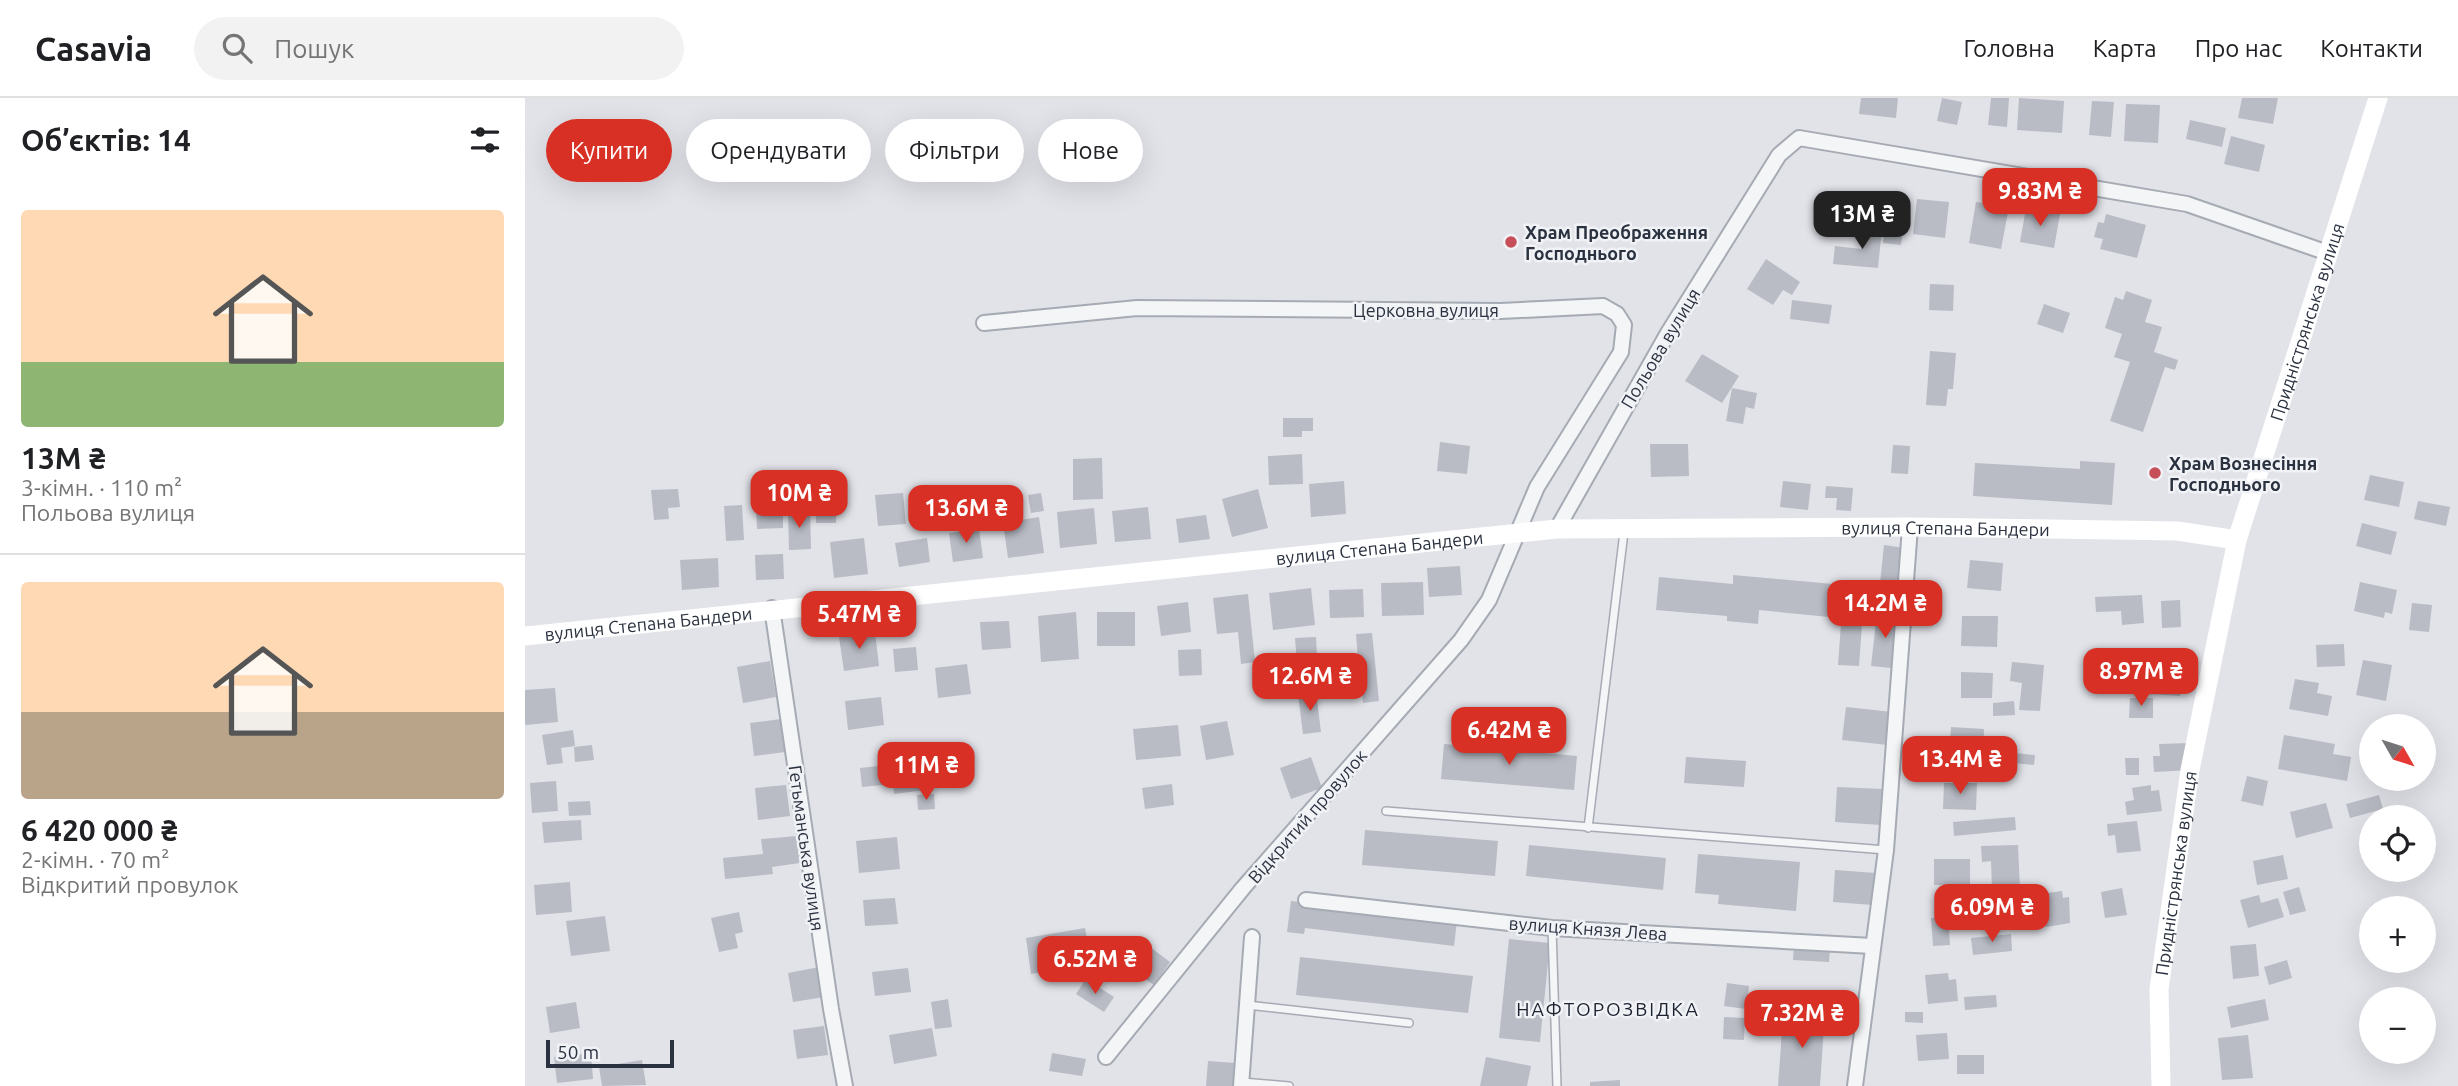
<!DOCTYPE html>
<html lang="uk">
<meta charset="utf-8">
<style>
:root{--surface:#fff;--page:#f2f2f2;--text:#202124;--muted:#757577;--line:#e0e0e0;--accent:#d93025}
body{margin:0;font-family:Ubuntu,sans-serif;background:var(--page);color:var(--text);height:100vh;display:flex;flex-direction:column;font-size:26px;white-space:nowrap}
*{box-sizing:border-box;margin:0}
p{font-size:23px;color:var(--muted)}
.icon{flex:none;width:38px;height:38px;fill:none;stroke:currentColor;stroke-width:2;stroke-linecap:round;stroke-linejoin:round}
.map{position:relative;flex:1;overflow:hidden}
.details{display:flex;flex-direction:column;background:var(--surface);width:525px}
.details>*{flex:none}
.guide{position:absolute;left:21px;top:21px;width:665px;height:63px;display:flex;gap:14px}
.needle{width:46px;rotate:129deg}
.fabs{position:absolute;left:1834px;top:616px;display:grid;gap:14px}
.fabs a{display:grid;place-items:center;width:77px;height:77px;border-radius:50%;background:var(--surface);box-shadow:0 7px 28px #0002;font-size:35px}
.scale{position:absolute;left:21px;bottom:18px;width:128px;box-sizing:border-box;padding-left:7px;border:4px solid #2a313f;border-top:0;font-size:19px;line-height:24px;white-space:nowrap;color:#2a313f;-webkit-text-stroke:5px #f0f2f6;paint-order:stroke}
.price{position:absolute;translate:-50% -60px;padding:0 16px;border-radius:14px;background:var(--accent);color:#fff;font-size:23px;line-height:46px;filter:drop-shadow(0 2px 4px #0008)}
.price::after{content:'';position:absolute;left:50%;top:42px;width:21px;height:16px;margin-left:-10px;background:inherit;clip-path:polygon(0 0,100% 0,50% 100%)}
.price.active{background:#222;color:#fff}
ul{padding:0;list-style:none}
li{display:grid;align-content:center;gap:14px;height:371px;padding:0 21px}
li+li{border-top:2px solid var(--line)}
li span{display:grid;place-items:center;height:217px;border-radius:7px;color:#555}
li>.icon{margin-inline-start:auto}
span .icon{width:126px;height:126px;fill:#fffc;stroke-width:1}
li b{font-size:30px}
h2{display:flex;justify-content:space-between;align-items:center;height:84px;padding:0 21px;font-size:30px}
.tag{padding:0 24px;border-radius:32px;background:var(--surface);box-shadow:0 7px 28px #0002;font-size:24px;line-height:63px}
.tag.active{background:var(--accent);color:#fff}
header{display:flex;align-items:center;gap:42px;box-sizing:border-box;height:98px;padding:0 35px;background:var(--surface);border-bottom:2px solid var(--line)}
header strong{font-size:33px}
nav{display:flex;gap:38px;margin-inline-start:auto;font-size:24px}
.search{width:490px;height:63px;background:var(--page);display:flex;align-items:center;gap:18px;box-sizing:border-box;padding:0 24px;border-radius:38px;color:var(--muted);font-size:26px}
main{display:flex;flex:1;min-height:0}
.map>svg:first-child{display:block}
</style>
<header>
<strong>Casavia</strong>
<div class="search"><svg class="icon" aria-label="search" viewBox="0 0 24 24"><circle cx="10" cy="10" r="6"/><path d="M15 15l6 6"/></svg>Пошук</div>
<nav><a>Головна</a><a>Карта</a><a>Про нас</a><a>Контакти</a></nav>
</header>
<main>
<section class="details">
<h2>Об’єктів: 14<svg class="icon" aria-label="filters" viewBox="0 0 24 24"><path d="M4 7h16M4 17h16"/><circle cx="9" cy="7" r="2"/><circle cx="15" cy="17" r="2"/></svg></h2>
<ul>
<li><span style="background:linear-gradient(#ffd9b3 70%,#8fb573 0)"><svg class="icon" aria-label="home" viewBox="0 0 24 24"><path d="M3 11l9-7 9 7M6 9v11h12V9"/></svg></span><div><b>13M ₴</b><p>3-кімн. · 110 m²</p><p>Польова вулиця</p></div></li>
<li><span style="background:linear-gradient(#ffd9b3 60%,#b9a48a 0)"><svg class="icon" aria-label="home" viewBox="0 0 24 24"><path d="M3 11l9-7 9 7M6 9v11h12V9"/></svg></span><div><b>6 420 000 ₴</b><p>2-кімн. · 70 m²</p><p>Відкритий провулок</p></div></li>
</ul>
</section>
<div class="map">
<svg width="1933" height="988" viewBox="0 0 1933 988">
<rect width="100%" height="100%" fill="#e1e3e9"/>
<path fill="#b9bcc5" d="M1336,0h37l-2,20 -37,-4z
M1417,0l20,4 -5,23 -20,-4z
M1466,0h18l-2,29 -19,-2z
M1494,0l45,3 -2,32 -45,-3z
M1717,0h36l-5,26 -35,-6z
M1567,3l22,1 -3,35 -22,-2z
M1601,6l34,1 -2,38 -34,-2z
M1665,22l36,8 -4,19 -36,-8z
M1706,38l34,9 -6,27 -35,-8z
M1331,95l34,2 -1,29 -35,-2z
M1392,101l32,3 -4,36 -32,-4z
M1451,104l33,5 -8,42 -32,-6z
M1501,110l34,6 -6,34 -34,-6z
M1581,116l40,11 -9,33 -37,-9 3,-10 -9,-2 4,-15 6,1z
M1372,122l7,1 -3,24 -18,-2 2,-15 10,2z
M1338,129l19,1 -4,40 -45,-4 2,-18 26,3z
M1241,161l34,23 -8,13 -9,-5 -10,15 -26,-16z
M1405,186l24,1 -1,26 -24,-1z
M1601,193l26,9 -7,22 17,5 -8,25 24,8 -3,10 -10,-3 -22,65 -33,-11 20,-59 -16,-5 8,-23 -17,-6 10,-31 8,3z
M1267,202l40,5 -3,19 -39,-5z
M1519,206l26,9 -7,20 -26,-9z
M1405,253l26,2 -3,36h-5l-2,17 -20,-1z
M1177,256l37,22 -17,27 -37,-22z
M1207,290l25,5 -3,16 -8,-2 -3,17 -17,-3z
M758,320h30v13h-11v6h-19z
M915,344l30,4 -3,28 -30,-3z
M1125,346h38l1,32 -38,1z
M1368,347l17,1 -2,28 -17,-1z
M777,356l1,30 -34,1 -1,-29z
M577,360l1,41 -30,1v-41z
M1555,363l35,2 -3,42 -139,-9 2,-33 105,6z
M1845,377l34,7 -5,25 -35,-7z
M819,383l2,33 -35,3 -2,-33z
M1258,383l28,3 -3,26 -28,-3z
M292,386h20l-1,39h-20z
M1301,388l27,2 -2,23 -15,-1 1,-12h-12z
M460,389l4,31 -15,2 -1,-7 -19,3 -3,-25z
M153,391l2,18 -12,1 1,11 -15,1 -3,-30z
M733,391l10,39 -36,9 -10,-38z
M378,395l3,31 -28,2 -3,-31z
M516,395l3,18 -13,2 -3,-18z
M405,396l2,26 -17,2 -3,-27z
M1893,403l32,6 -4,19 -32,-7z
M217,407l2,35 -18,1 -2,-35z
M258,408v22l-26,1 -1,-21z
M623,409l3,32 -36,3 -3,-31z
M569,410l3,36 -37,4 -3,-36z
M285,412l1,39 -22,1 -1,-39z
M681,417l4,24 -31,4 -3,-24z
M514,419l5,36 -36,5 -5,-35z
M1837,425l35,9 -6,23 -35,-9z
M454,431l4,29 -30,4 -4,-29z
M339,440l4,36 -34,4 -4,-36z
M402,440l3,24 -31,5 -4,-24z
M1359,447l21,3 -4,37 -21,-2z
M258,456l1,25 -28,1 -1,-25z
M193,460l1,29 -37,3 -2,-30z
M1445,462l33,3 -2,28 -34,-3z
M935,468l2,29 -33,2 -2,-29z
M1208,477l100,9 -4,33 -70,-7 -1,14 -31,-3v-5l-71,-6 3,-33 74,7z
M898,484l1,33 -42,1 -1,-33z
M1835,484l37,8 -5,24 -7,-2 -1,6 -30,-7z
M786,490l4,37 -42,5 -4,-37z
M838,491l1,28 -34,1 -1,-28z
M723,496l7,68 -14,2 -3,-32 -21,2 -4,-36z
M1617,497l2,28 -22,2 -1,-14 -25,1 -1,-15z
M1655,502l1,27 -19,1 -1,-27z
M663,504l3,30 -30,4 -4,-30z
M1887,505l20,2 -3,27 -20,-2z
M1317,512l21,1 -4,55 -21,-1z
M551,514l3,47 -38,3 -3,-46z
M572,514h38v34h-38z
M1352,515l21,2 -6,53 -21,-2z
M1437,518h36l-1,31 -36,-1z
M484,523l2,27 -29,2 -2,-28z
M350,534l4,34 -35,5 -5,-34z
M847,535l7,68 -16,2 -2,-24 -11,1 -2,-19 10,-1 -2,-26z
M791,539l2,39 -20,1 -3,-39z
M1819,546l1,22 -28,1 -1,-22z
M391,549l2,23 -23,2 -2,-23z
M676,551l1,26 -23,1 -1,-26z
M1838,562l29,5 -6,36 -30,-6z
M245,563l6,36 -33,6 -6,-36z
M1487,564l32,3 -4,46 -21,-1 3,-27 -12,-2z
M442,566l4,30 -33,4 -3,-30z
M1627,568l30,1 -2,29 -30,-2z
M1436,574l32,1 -1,25h-31z
M1770,581l24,4 -2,10 15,3 -4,20 -39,-7z
M30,590l3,34 -33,3v-35z
M791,594l5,40 -18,2 -5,-40z
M356,599l3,28 -36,5 -3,-29z
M1605,600h23v20h-24z
M1489,603l1,14 -22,1v-13z
M1321,609l46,5 -4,33 -46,-5z
M256,621l4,33 -31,4 -4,-33z
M702,623l7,34 -28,5 -6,-34z
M653,627l3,31 -45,4 -3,-31z
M1426,629l33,2 -1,27 -34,-2z
M48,632l2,16 -14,2 2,15 -16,2 -5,-30z
M1759,637l51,9 -2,10 18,3 -4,24 -69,-12z
M1664,645l1,27 -36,2 -1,-16h7l-1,-12z
M919,646l133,12 -3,34 -133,-11z
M67,647l2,15 -19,2 -1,-15z
M1489,655l21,2 -1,10 -21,-2z
M1460,658l24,3 -1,12 -24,-2z
M786,659l11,31 -31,11 -11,-31z
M1161,659l60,4 -2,26 -60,-4z
M1600,660h14v17h-13z
M404,662l4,29 -39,5 -1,-10 -31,3 -2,-19z
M1722,678l21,5 -5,25 -22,-5z
M31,683l2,30 -26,2 -2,-30z
M1419,685h33l-1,27 -33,-1z
M647,686l2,21 -29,4 -3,-21z
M261,687l4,31 -32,4 -3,-32z
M1626,687v6l8,-1 3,21 -35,4 -2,-13 9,-2 -2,-12z
M1312,689l46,2 -2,36 -46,-3z
M409,696l1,15 -17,1 -1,-15z
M1854,697l4,14 -33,9 -4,-14z
M65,703l1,14 -22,1 -1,-14z
M1801,705l7,25 -37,10 -6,-26z
M1490,719l1,13 -62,6 -1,-14z
M56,722l1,20 -38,3 -2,-21z
M1612,723l4,30 -24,2 -2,-18 -7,1 -1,-12z
M840,732l133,11 -3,35 -133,-11z
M272,738l3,27 -28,4 1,7 -48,5 -2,-21 40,-4 -2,-15z
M372,739l3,32 -41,4 -3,-32z
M1004,747l137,13 -3,32 -137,-14z
M1493,747l2,44 -28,1 -1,-29 -9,1 -1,-16z
M1173,756l102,8 -4,49 -78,-7 1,-9 -24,-2z
M1758,757l5,24 -31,6 -4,-24z
M1409,761h36v26h-36z
M1310,772l41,3 -3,32 -40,-3z
M45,784l2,30 -36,3 -2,-30z
M1774,789l7,24 -16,4 -7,-23z
M1597,790l5,27 -22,3 -4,-26z
M1537,793l1,7 6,-1 1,26 -24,4 -5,-33z
M1734,797l2,8 17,-5 6,19 -36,11 -8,-28z
M370,800l3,26 -33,2 -2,-26z
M1511,802l2,23 -14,1 -2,-23z
M766,803l166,20 -3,25 -149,-18 -1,6 -17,-2z
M214,814l4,20 -8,2 3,14 -19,4 -8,-34z
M80,818l5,35 -39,5 -5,-35z
M1423,819l2,28 -17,1 -2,-28z
M560,830l3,16 -20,4 3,19 -40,7 -5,-36z
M1486,836l1,17 -39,4 -2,-17z
M984,841l41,4 -10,99 -41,-4z
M1731,846l3,32 -26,3 -3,-33z
M1269,847l36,2 -1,15 -36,-2z
M625,849l20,15 -16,23 -21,-14z
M775,859l173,19 -5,37 -172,-18z
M1762,862l5,18 -23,7 -5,-18z
M294,869l5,30 -31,5 -5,-29z
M383,870l3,24 -36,4 -3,-24z
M1423,875l1,7 7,-1 2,22 -30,3 -3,-29z
M561,881l28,18 -10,15 -28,-18z
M1202,885l22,3 -3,23 -22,-3z
M1471,897l1,12 -32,3 -1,-13z
M423,901l4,28 -17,2 -4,-27z
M1740,901l4,21 -38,8 -4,-21z
M51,904l4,26 -30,5 -4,-26z
M1278,912l22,1 -5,75h-42l5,-69 20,2z
M1380,914h18v11l-18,-1z
M1199,919l21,1 -1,22 -21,-1z
M299,928l4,29 -31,4 -4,-29z
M407,930l5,28 -43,8 -5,-29z
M1422,935l2,26 -31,2 -2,-26z
M1723,937l5,43 -31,2 -4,-42z
M66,955l2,26 -36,4 -3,-26z
M527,955l34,6 -4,17 -33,-5z
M1432,957h27v19h-27z
M961,959l45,9 -4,20h-47z
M117,962l4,25 -44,1 -3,-19z
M683,963l28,2 -2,23h-28z
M1095,982v6h-30v-4z"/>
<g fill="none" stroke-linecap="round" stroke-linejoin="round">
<g stroke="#a6aab3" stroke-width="10">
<path id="lane" d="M861,713l500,39
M1063,730l36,-296
M1027,830l5,158
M722,907l162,18
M717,984l47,4"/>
</g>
<g stroke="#a6aab3" stroke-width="18">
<path id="street" d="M459,225l153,-15 364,3 102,-5 14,8 7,11 -3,27 -84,135 -48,113 -28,40 -218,248 -137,169
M1032,431l111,-196 111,-178 20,-17 388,66 141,49
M247,510l59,401 14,77
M781,802l246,28 320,18
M716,988l11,-149
M1330,988l31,-236 24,-323"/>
</g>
<use href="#lane" stroke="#f3f5f7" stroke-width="7"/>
<use href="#street" stroke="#f3f5f7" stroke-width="14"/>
<g stroke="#fff" stroke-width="19">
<path id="s1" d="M0,538l1032,-107 353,-2 267,4 60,9"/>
<path id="s2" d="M1636,988l-2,-97 31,-219 47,-230 141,-442"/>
</g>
</g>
<g fill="#c64e58" stroke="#f0f2f6" stroke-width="2.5">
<circle cx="986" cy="144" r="7"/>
<circle cx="1630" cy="375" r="7"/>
</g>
<g text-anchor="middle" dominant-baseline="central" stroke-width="5" stroke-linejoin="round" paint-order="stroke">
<g font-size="18" font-weight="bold" fill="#2a313f" stroke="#f0f2f6" text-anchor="start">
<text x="1000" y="134">Храм Преображення<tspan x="1000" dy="21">Господнього</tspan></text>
<text x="1644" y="365">Храм Вознесіння<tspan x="1644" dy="21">Господнього</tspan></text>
</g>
<g font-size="18" fill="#2a313f" stroke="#f0f2f6">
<text x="901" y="212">Церковна вулиця</text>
<text stroke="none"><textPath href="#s2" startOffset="782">Придністрянська вулиця</textPath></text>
<text transform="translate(1135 250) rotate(-59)">Польова вулиця</text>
<text stroke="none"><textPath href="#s1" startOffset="1426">вулиця Степана Бандери</textPath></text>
<text stroke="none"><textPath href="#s1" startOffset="859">вулиця Степана Бандери</textPath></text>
<text stroke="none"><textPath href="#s1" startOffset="124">вулиця Степана Бандери</textPath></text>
<text transform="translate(782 718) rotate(-49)">Відкритий провулок</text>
<text transform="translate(282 750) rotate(82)">Гетьманська вулиця</text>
<text stroke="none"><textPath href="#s2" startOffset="214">Придністрянська вулиця</textPath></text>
<text transform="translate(1063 830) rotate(4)">вулиця Князя Лева</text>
</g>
<g font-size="19" letter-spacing="2" fill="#1c2230" stroke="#f0f2f6">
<text x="1083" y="911">НАФТОРОЗВІДКА</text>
</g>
</g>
</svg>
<div class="fabs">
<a><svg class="needle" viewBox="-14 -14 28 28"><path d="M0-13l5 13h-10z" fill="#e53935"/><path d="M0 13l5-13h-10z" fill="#757577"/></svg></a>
<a><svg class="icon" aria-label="locate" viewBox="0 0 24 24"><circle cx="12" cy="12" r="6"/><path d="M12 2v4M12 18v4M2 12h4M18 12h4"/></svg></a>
<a>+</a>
<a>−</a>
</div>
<div class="scale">50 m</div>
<b class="price" style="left:1515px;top:130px">9.83M ₴</b>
<b class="price active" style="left:1337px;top:153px">13M ₴</b>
<b class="price" style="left:274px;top:432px">10M ₴</b>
<b class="price" style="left:441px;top:447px">13.6M ₴</b>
<b class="price" style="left:1360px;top:542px">14.2M ₴</b>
<b class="price" style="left:334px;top:553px">5.47M ₴</b>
<b class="price" style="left:1616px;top:610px">8.97M ₴</b>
<b class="price" style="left:785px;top:615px">12.6M ₴</b>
<b class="price" style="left:984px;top:669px">6.42M ₴</b>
<b class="price" style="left:1435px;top:698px">13.4M ₴</b>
<b class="price" style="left:401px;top:704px">11M ₴</b>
<b class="price" style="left:1467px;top:846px">6.09M ₴</b>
<b class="price" style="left:570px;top:898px">6.52M ₴</b>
<b class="price" style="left:1277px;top:952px">7.32M ₴</b>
<div class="guide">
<a class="tag active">Купити</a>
<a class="tag">Орендувати</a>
<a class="tag">Фільтри</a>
<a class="tag">Нове</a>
</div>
</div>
</main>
